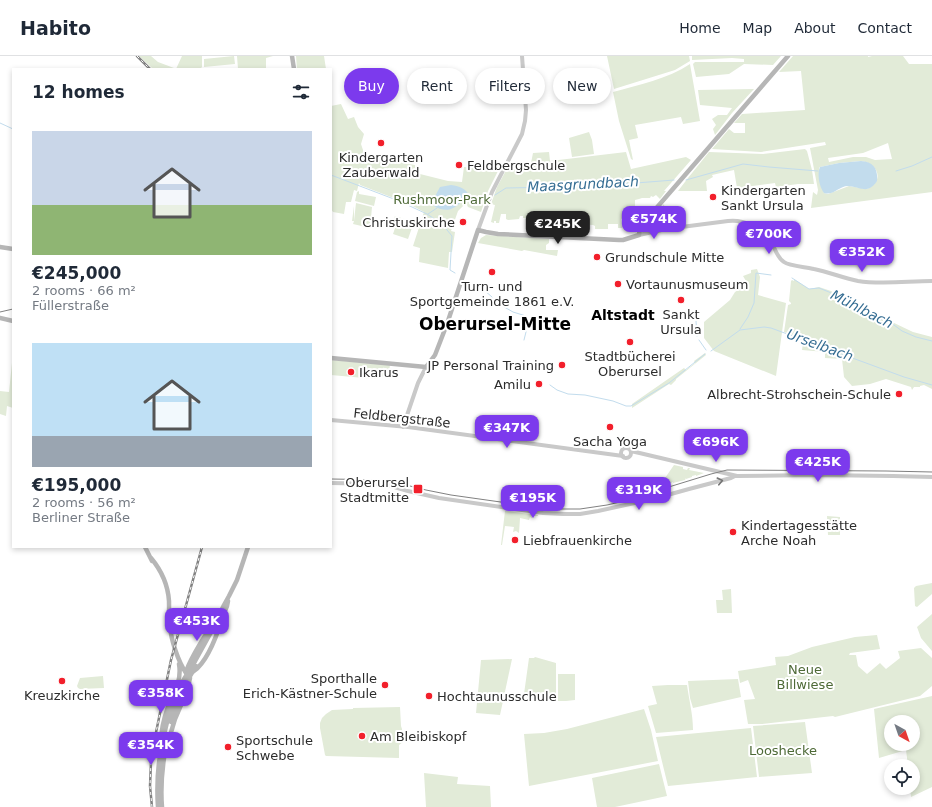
<!DOCTYPE html>
<meta charset="utf-8">
<style>
:root{--surface:#fff;--page:#f6f6f7;--text:#1f2937;--muted:#747a83;--line:#e0e1e3;--accent:#7c3aed}
body{margin:0;font-family:"DejaVu Sans",sans-serif;background:var(--page);color:var(--text);height:100vh;display:flex;flex-direction:column;font-size:15px;white-space:nowrap}
*{box-sizing:border-box;margin:0}
p{font-size:13px;color:var(--muted)}
.icon{flex:none;width:22px;height:22px;fill:none;stroke:currentColor;stroke-width:2;stroke-linecap:round;stroke-linejoin:round}
.map{position:relative;flex:1;overflow:hidden}
.panel{position:absolute;left:12px;top:12px;width:320px;height:480px;display:flex;flex-direction:column;background:var(--surface);border-radius:0px;box-shadow:0 2px 6px #0003}
.panel>*{flex:none}
.top-card{position:absolute;left:344px;top:12px;width:380px;height:36px;display:flex;gap:8px}
.needle{width:26px;rotate:140deg}
.buttons{position:absolute;left:884px;top:659px;display:grid;gap:8px}
.buttons a{display:grid;place-items:center;width:36px;height:36px;border-radius:50%;background:var(--surface);box-shadow:0 2px 6px #0003;font-size:20px}
.price{position:absolute;translate:-50% -34px;padding:0 9px;border-radius:8px;background:var(--accent);color:#fff;font-size:13px;line-height:26px;filter:drop-shadow(0 1px 2px #0008)}
.price::after{content:'';position:absolute;left:50%;top:24px;width:12px;height:9px;margin-left:-6px;background:inherit;clip-path:polygon(0 0,100% 0,50% 100%)}
.price.current{background:#222;color:#fff}
ul{padding:0;list-style:none}
li{display:grid;align-content:center;gap:8px;height:212px;padding:0 20px}
li span{display:grid;place-items:center;height:124px;border-radius:0px;color:#555}
li>.icon{margin-inline-start:auto}
span .icon{width:72px;height:72px;fill:#fffc;stroke-width:1}
li b{font-size:17px}
h2{display:flex;justify-content:space-between;align-items:center;height:48px;padding:0 20px;font-size:17px}
.tag{padding:0 14px;border-radius:18px;background:var(--surface);box-shadow:0 2px 6px #0003;font-size:14px;line-height:36px}
.tag.current{background:var(--accent);color:#fff}
header{display:flex;align-items:center;gap:24px;box-sizing:border-box;height:56px;padding:0 20px;background:var(--surface);border-bottom:1px solid var(--line)}
header strong{font-size:19px}
nav{display:flex;gap:22px;margin-inline-start:auto;font-size:14px}
.map>svg:first-child{display:block}
</style>
<header>
<strong>Habito</strong>
<nav><a>Home</a><a>Map</a><a>About</a><a>Contact</a></nav>
</header>
<div class="map">
<svg width="932" height="751" viewBox="0 0 932 751">
<rect width="100%" height="100%" fill="#fff"/>
<path fill="#e2ebd8" fill-rule="evenodd" d="M139,0h12l7,6 16,6 -1,1h-20z
M182,0h20v11l-2,2h-24z
M234,0l1,8 -31,3v-8z
M237,0h36l-7,2v11h-28z
M296,0h28l2,13h-29z
M607,0h82l1,5 -15,9 -61,19z
M692,0h89l-8,9 -29,-1 -15,10 -33,3 -3,-13 2,-2h49v-3l-12,-1 -40,2z
M793,0h75v1l4,-1h31l6,8h23v128l-121,16 2,-16 4,3 1,-5 -8,-42 16,-3 -1,-3 -64,10 -49,-3 17,-20 5,4h11v-10h-11l8,-9 63,-4 -4,-39 -22,1zM888,87l4,16 -17,1 -9,-3h-13l-24,5 -1,-4 35,-5zM861,105c17,2 24,20 6,28l-18,-3 -21,8 -4,-1 -5,-25 1,-1 19,-4z
M690,8l10,57 -17,3 -2,-7 -46,8 3,13 -9,2 4,20 -2,-1 -12,-38 -6,-29c25,-7 55,-13 77,-28z
M754,33l-22,24 -17,22 -2,-6 3,-4 -4,-6 6,-4h9l5,-7 -32,-3 -2,-15z
M341,48l7,15 6,-2 4,10 6,7 -3,10 2,6 -1,14 2,-8 51,9v7l1,1 32,8 14,1 2,-15 35,2 -11,22 -7,21 -13,-5 -1,-2 -2,-1 -7,7 -7,20 4,1 -3,20h-3l-1,16 -29,-6 1,-14 -7,-2 11,-34 -15,-8 -49,-19 -1,-2 -2,8 -3,-1 -3,12h-5l-2,12 -11,-2 -2,-3v-103z
M589,76l3,8 2,14 -22,3 -3,-19z
M805,93l2,2 5,19 2,14h-16l-22,3 -1,-4 -38,5 -3,-18 -22,5 1,2 -7,4 1,10h-29l10,-13 21,-26 54,2z
M549,96l1,9 76,-9 5,17 55,-12 5,3 -27,31h2l-6,8 -4,-4 -3,2 -2,-1 -1,2h-8l-3,1 -4,1v12h-2v-3h-4v5l-2,1 -1,-5h-4l1,8 -2,1 1,9h-4v-4h-10v5h-13v-3l-2,-1 -16,-1v-5l-7,-1 -1,6h-12v-3l-3,-1 -1,4h-12l1,-8h-2v-4l-7,-1h-1l-1,7h-8v-2h-3l-1,3 -11,1 -2,-1v-5h-5l-2,9h-3v-2h-2v2l-3,-1 4,-17 -4,-1 6,-17 12,-22 22,-2 2,-10z
M359,135v3l17,3 -2,9 -19,-5 2,-9z
M356,147l16,4 -2,21 -17,-4 1,-3h-2l2,-15v15z
M664,148l4,23c-9,2 -18,6 -26,4l-1,-2z
M395,160l19,6 -6,17 -15,-5 3,-9 -4,-1z
M486,179l63,4v4l-3,2v5h12l-1,6 -33,-6 -2,1 -44,-8 3,-5z
M757,213l3,8 -2,18 28,8 -10,73 -62,-25 -10,-13v-16l26,-22 5,-8 9,-6 2,-5 -3,-5 8,-3v-3z
M794,223l15,10 10,-2 12,4 26,17 16,7 19,7 21,10 19,5v52l-8,-4 -4,1v1h-6l-2,3 -1,-3 -25,-8 -16,5 -18,2 -8,-9 -2,-18 -17,-1v-6l-23,-2 1,-7 2,-3 -21,-8 4,-27 3,-1v-1l-2,-2 2,-20 1,-1 2,1z
M13,297v55l-6,-2 -1,10 -6,-2v-23l9,1z
M705,297l1,2 -30,24v1l-5,5 -2,-1 -37,24v-4l52,-36 2,2 9,-7 -1,-2z
M331,304l59,5 -2,12 -9,-1 -4,3 -44,-4z
M674,409l9,2v2l4,1 1,-2h2l-1,2 15,3 -8,3v-1l-4,1v1l-6,2v-1l-1,2 -12,3v-1l-13,6 7,-9 -2,-1z
M505,455l33,4v1h-6v2l-2,-1 -1,3 -9,-2 -1,15 -3,-2 -3,1 1,-5 -9,-1 -3,19h-1z
M827,460l13,1v18h-12z
M932,527v11l-15,13 -2,-1 -1,-18 2,-2z
M731,533l1,24h-15l-1,-13h7l-1,-10z
M932,558v37l-11,-13 -4,-11z
M877,579l3,14 -30,4 -1,2h7l2,11 9,8 13,-11 6,6 14,-11 -2,-7 23,-3 11,10v28l-12,10 -85,21 -2,-1 -72,8h-13l-4,-24 11,-1 -7,-19 -8,3 -2,-12 38,-6 -1,-8 13,-1 24,-9 43,-10z
M535,601l21,6v37l-32,-6 5,-36h5z
M512,603l-12,56 -24,-2 5,-53z
M558,618h17v26l-9,1h-8z
M103,620l1,12 -24,1 -2,-1 -1,-2 3,-8z
M738,623l3,18 -48,11 -3,-10 -2,-17z
M668,629h19c2,15 6,29 6,45l-37,3 -8,-27 9,-2 -5,-18z
M932,640v91l-21,10 -1,-9h3v-22h-5l-2,-16 -27,8 -5,-49zM891,666h22v22h-22z
M400,651l1,19 1,3 1,13 -4,3v13l-73,-2 -1,-1 -5,-27v-5l2,-5 4,-4 6,-4 21,-1v-1z
M644,653l7,21 7,31 -129,25 -5,-52 20,-1 23,-4z
M805,666l7,51 -53,4 -6,-51z
M751,672l6,49 -89,9 -12,-49z
M659,708l8,32 -52,11h-18l-5,-29z
M424,717l34,4 -1,7 33,2 1,21h-65z"/>
<path fill="#c2dced" d="M861,105c13,1 17,8 16,20 -2,3 -5,7 -10,8 -4,1 -14,-3 -19,-3 -9,0 -15,10 -24,7 -5,-7 -7,-19 -4,-26l19,-4z
M451,129c9,1 16,4 19,12l-1,2 -6,1c-9,10 -17,13 -29,6l-1,-6 7,-13z"/>
<g fill="none" stroke-linecap="round" stroke-linejoin="round">
<path stroke="#c2dced" stroke-width="1" d="M0,67l13,6
M896,115l16,-5 20,-9
M331,119l68,26 28,13 15,10 10,12 -2,34 5,3
M686,124l57,-16 26,3 49,4
M495,139l11,-7 56,-1 74,-4 38,-3
M469,141l9,1 6,-2
M428,158l9,-6
M792,222l17,11 10,-1 10,4 10,5 14,9 19,10 18,6 12,9 14,6 16,4
M484,234l8,7
M499,248l14,8 13,4
M696,265l1,15
M740,273l8,-12 6,-14 2,-30 15,2
M524,284l4,-16
M699,284l7,10
M711,295l29,-21 24,-3 7,1 133,49 28,8
M550,329l7,5 11,4 17,1 28,6 13,5h5l38,-23 36,-29"/>
<path stroke="#c9c9c9" stroke-width="4" d="M478,174l14,-38 30,-58 3,-13 1,-11 -4,-54
M639,179l27,-6 62,-8c16,-2 34,7 43,20 4,7 6,17 13,21 5,4 22,5 30,7 15,3 29,9 44,12 23,4 51,0 74,0
M331,364l77,7 215,29
M403,371l15,-44 8,-16
M621 397a5 5 0 1 1 10 0a5 5 0 1 1-10 0Z
M631,395l106,25 78,-1 78,1 39,1
M331,427l53,1 24,7 31,7 104,15 20,1h17l18,-3 55,-12 36,-10 42,-11 4,-2"/>
<path stroke="#b6b6b6" stroke-width="4.5" d="M292,0l2,13
M0,191l13,2
M0,262l13,3
M331,302l95,9 9,-12 12,-31 31,-94 8,2 12,2 121,6h4l16,-5 1,-8 148,-171
M145,491l7,14
M151,502c10,12 17,28 18,43 0,8 0,17 1,25 1,14 8,35 16,47
M221,564l6,-14 1,-5
M194,607l16,-29 14,-29 5,-9 8,-16 11,-33
M194,615c14,-10 23,-36 28,-52
M186,617c1,-8 16,-33 21,-40 2,-1 3,-2 5,-4
M171,666l7,-20 6,-14
M169,683l6,-20 12,-28 3,-13
M161,686c0,-12 3,-24 7,-35 6,-14 14,-27 11,-43
M158,751c-3,-42 6,-85 23,-123
M162,751c-2,-24 1,-48 6,-72"/>
<path stroke="#818181" stroke-width="1" d="M0,256l13,-3
M331,423l55,1 40,10 25,5 92,13 18,1h19l27,-4 13,-3 91,-28 16,-4 159,1 46,1"/>
<g stroke="#818181" stroke-width="2.5">
<path id="rail" d="M137,0l13,13
M152,751l-2,-21 1,-24 3,-20 17,-82 31,-113"/>
</g>
<use href="#rail" stroke="#fff" stroke-width="1" stroke-dasharray="3" stroke-linecap="butt"/>
<path stroke="#b6b6b6" stroke-width="4.5" d="M181,628l13,-21
M184,632l6,-12 6,-10"/>
</g>
<defs><path id="oneway-chevron" d="M-2-3.5L2.5 0L-2 3.5" fill="none" stroke-width="1.6" stroke-linecap="round" stroke-linejoin="round"/></defs>
<use stroke="#737373" href="#oneway-chevron" transform="translate(720 425) rotate(-13)"/>
<g fill="#f21f2b" stroke="#fff" stroke-width="1.5">
<circle cx="381" cy="87" r="4"/>
<circle cx="459" cy="109" r="4"/>
<circle cx="713" cy="141" r="4"/>
<circle cx="463" cy="166" r="4"/>
<circle cx="597" cy="201" r="4"/>
<circle cx="492" cy="216" r="4"/>
<circle cx="618" cy="228" r="4"/>
<circle cx="681" cy="244" r="4"/>
<circle cx="630" cy="286" r="4"/>
<circle cx="562" cy="309" r="4"/>
<circle cx="351" cy="316" r="4"/>
<circle cx="539" cy="328" r="4"/>
<circle cx="899" cy="338" r="4"/>
<circle cx="610" cy="371" r="4"/>
<rect x="413" y="428" width="10" height="10" rx="2"/>
<circle cx="733" cy="476" r="4"/>
<circle cx="515" cy="484" r="4"/>
<circle cx="62" cy="625" r="4"/>
<circle cx="385" cy="629" r="4"/>
<circle cx="429" cy="640" r="4"/>
<circle cx="362" cy="680" r="4"/>
<circle cx="228" cy="691" r="4"/>
</g>
<g text-anchor="middle" dominant-baseline="central" stroke-width="4" stroke-linejoin="round" paint-order="stroke">
<g font-size="13" fill="#2c2c2c" stroke="#fff" text-anchor="start">
<text x="381" y="101" text-anchor="middle">Kindergarten<tspan x="381" dy="15">Zauberwald</tspan></text>
<text x="467" y="109">Feldbergschule</text>
<text x="721" y="134">Kindergarten<tspan x="721" dy="15">Sankt Ursula</tspan></text>
<text x="455" y="166" text-anchor="end">Christuskirche</text>
<text x="605" y="201">Grundschule Mitte</text>
<text x="626" y="228">Vortaunusmuseum</text>
<text x="492" y="230" text-anchor="middle">Turn- und<tspan x="492" dy="15">Sportgemeinde 1861 e.V.</tspan></text>
<text x="681" y="258" text-anchor="middle">Sankt<tspan x="681" dy="15">Ursula</tspan></text>
<text x="630" y="300" text-anchor="middle">Stadtbücherei<tspan x="630" dy="15">Oberursel</tspan></text>
<text x="554" y="309" text-anchor="end">JP Personal Training</text>
<text x="359" y="316">Ikarus</text>
<text x="531" y="328" text-anchor="end">Amilu</text>
<text x="891" y="338" text-anchor="end">Albrecht-Strohschein-Schule</text>
<text x="610" y="385" text-anchor="middle">Sacha Yoga</text>
<text x="409" y="426" text-anchor="end">Oberursel<tspan x="409" dy="15">Stadtmitte</tspan></text>
<text x="741" y="469">Kindertagesstätte<tspan x="741" dy="15">Arche Noah</tspan></text>
<text x="523" y="484">Liebfrauenkirche</text>
<text x="377" y="622" text-anchor="end">Sporthalle<tspan x="377" dy="15">Erich-Kästner-Schule</tspan></text>
<text x="62" y="639" text-anchor="middle">Kreuzkirche</text>
<text x="437" y="640">Hochtaunusschule</text>
<text x="370" y="680">Am Bleibiskopf</text>
<text x="236" y="684">Sportschule<tspan x="236" dy="15">Schwebe</tspan></text>
</g>
<g font-size="13" fill="#4e6a37" stroke="#fff">
<text x="442" y="143">Rushmoor-Park</text>
<text x="805" y="613">Neue<tspan x="805" dy="15">Billwiese</tspan></text>
<text x="783" y="694">Looshecke</text>
</g>
<g font-size="13" fill="#2c2c2c" stroke="#fff">
<text transform="translate(402 362) rotate(6)">Feldbergstraße</text>
</g>
<g font-size="14" font-style="italic" fill="#356d93" stroke="#fff">
<text transform="translate(583 128) rotate(-3)">Maasgrundbach</text>
<text transform="translate(862 253) rotate(27)">Mühlbach</text>
<text transform="translate(820 289) rotate(20)">Urselbach</text>
</g>
<g font-size="14" font-weight="bold" fill="#000" stroke="#fff">
<text x="623" y="259">Altstadt</text>
</g>
<g font-size="17" font-weight="bold" fill="#000" stroke="#fff">
<text x="495" y="268">Oberursel-Mitte</text>
</g>
</g>
</svg>
<div class="buttons">
<a><svg class="needle" viewBox="-14 -14 28 28"><path d="M0-13l5 13h-10z" fill="#e53935"/><path d="M0 13l5-13h-10z" fill="#747a83"/></svg></a>
<a><svg class="icon" aria-label="locate" viewBox="0 0 24 24"><circle cx="12" cy="12" r="6"/><path d="M12 2v4M12 18v4M2 12h4M18 12h4"/></svg></a>
</div>
<b class="price" style="left:654px;top:184px">€574K</b>
<b class="price current" style="left:558px;top:189px">€245K</b>
<b class="price" style="left:769px;top:199px">€700K</b>
<b class="price" style="left:862px;top:217px">€352K</b>
<b class="price" style="left:507px;top:393px">€347K</b>
<b class="price" style="left:716px;top:407px">€696K</b>
<b class="price" style="left:818px;top:427px">€425K</b>
<b class="price" style="left:639px;top:455px">€319K</b>
<b class="price" style="left:533px;top:463px">€195K</b>
<b class="price" style="left:197px;top:586px">€453K</b>
<b class="price" style="left:161px;top:658px">€358K</b>
<b class="price" style="left:151px;top:710px">€354K</b>
<div class="top-card">
<a class="tag current">Buy</a>
<a class="tag">Rent</a>
<a class="tag">Filters</a>
<a class="tag">New</a>
</div>
<section class="panel">
<h2>12 homes<svg class="icon" aria-label="filters" viewBox="0 0 24 24"><path d="M4 7h16M4 17h16"/><circle cx="9" cy="7" r="2"/><circle cx="15" cy="17" r="2"/></svg></h2>
<ul>
<li><span style="background:linear-gradient(#c9d6e8 60%,#8fb573 0)"><svg class="icon" aria-label="home" viewBox="0 0 24 24"><path d="M3 11l9-7 9 7M6 9v11h12V9"/></svg></span><div><b>€245,000</b><p>2 rooms · 66 m²</p><p>Füllerstraße</p></div></li>
<li><span style="background:linear-gradient(#bfe0f5 75%,#9aa5b1 0)"><svg class="icon" aria-label="home" viewBox="0 0 24 24"><path d="M3 11l9-7 9 7M6 9v11h12V9"/></svg></span><div><b>€195,000</b><p>2 rooms · 56 m²</p><p>Berliner Straße</p></div></li>
</ul>
</section>
</div>
